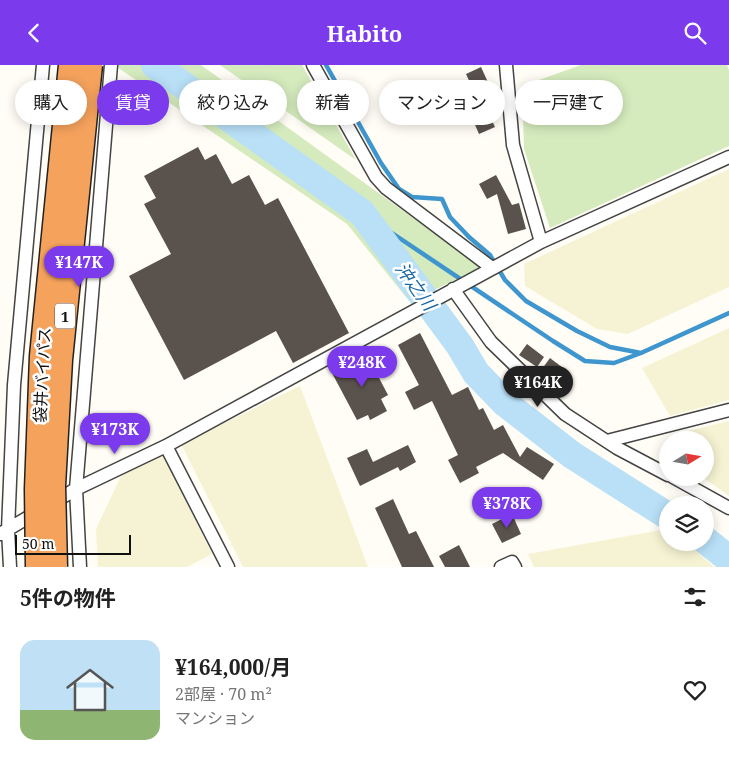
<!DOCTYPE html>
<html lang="ja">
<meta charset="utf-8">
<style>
:root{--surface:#fff;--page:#f2f2f2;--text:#222;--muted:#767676;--line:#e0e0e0;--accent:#7c3aed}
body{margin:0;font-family:"Noto Serif","Noto Sans JP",serif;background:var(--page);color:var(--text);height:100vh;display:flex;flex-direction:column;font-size:19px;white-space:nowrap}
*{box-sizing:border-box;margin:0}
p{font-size:16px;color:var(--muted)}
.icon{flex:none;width:28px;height:28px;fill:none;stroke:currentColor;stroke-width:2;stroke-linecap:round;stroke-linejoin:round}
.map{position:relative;height:502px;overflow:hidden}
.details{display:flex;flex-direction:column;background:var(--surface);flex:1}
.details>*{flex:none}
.guide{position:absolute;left:15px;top:15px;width:700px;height:45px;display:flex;gap:10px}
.needle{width:32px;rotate:79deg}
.tools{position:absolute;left:659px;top:366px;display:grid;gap:10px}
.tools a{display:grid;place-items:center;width:55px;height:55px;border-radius:50%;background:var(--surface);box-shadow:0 2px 12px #0003;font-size:25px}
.scale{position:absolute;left:15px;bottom:12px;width:116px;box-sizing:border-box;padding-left:5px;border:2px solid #111;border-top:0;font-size:14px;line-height:18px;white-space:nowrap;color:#111;-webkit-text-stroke:4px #fff;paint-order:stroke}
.price{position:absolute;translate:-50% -42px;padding:0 11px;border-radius:18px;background:var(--accent);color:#fff;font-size:16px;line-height:32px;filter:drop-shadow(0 1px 2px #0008)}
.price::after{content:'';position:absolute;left:50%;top:30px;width:15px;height:11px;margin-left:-8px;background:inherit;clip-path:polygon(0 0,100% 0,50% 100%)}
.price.current{background:#222;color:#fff}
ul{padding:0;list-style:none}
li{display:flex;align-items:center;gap:15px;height:125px;padding:0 20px}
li+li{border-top:1px solid var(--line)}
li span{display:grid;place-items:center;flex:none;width:140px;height:100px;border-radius:15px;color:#555}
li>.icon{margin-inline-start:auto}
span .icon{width:60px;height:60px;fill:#fffc;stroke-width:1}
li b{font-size:21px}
h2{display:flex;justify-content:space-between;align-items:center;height:60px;padding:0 20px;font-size:21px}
.tag{padding:0 18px;border-radius:22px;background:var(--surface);box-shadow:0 2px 12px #0003;font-size:18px;line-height:45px}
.tag.current{background:var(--accent);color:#fff}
header{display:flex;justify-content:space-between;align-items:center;height:65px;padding:0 20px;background:var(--accent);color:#fff;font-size:22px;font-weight:700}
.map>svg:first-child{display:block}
</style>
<header><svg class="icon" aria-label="back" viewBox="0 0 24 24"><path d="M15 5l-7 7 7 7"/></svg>Habito<svg class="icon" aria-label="search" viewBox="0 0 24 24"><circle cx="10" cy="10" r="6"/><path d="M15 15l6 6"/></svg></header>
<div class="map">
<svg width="729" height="502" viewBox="0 0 729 502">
<rect width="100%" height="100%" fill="#fffdf5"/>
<path fill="#f6f3d4" d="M729,104v118l-101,47 -31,-5 -72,-43 -1,-22z
M729,263v72l-59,16 -28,-48z
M300,321l68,181h-125l-62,-123z
M729,356v75l-25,-18 1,-1v-37h-21l-4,-7z
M163,390l49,99 -25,13h-89l-2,-38 25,-53z
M667,464l1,14h19l27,24h-180l-6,-13z"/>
<path fill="#d5ebbd" d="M114,0h87l280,202 -71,35 -63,-78z
M220,0h82l54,95z
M581,0h146l2,5v76l-179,82 -26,-79 -2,-63z"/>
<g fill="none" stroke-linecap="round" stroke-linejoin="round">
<path stroke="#3f96cf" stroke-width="4.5" d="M326,0l55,98 18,26 13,8 30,2 8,18 19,20 21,18 15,25 21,21 51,30 33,16 31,6
M362,148l191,128 32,20 29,2 27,-10 88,-40"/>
<path stroke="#b9e0f7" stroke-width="28" d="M155,0l207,148 98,133 16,27 29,30 67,52 96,61
M705,475l24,19"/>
</g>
<path fill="#5a524d" d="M481,2l11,24 -15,7 -11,-24z
M484,39l11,23 -16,7 -10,-23z
M198,82l7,13 11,-6 16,30 17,-9 16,30 13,-7 71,135 -56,30 -17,-32 -92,49 -55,-104 42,-22 -27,-50 12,-6 -12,-22z
M496,110l16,30 7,-2 7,26 -18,5 -11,-40 -10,5 -8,-15z
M420,268l32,62 16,-8 11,23 4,-2 11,22 9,-5 17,32 7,-10 27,17 -11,16 -40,-27 -27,14 3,6 -19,10 -12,-23 10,-5 -26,-54 -18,9 -9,-18 14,-7 -21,-40z
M527,279l17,13 -7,10 -18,-12z
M367,290l21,40 -7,4 6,12 -17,9 -2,-5 -11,5 -25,-47z
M550,293l17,13 -7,10 -18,-12z
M408,380l8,17 -16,9 -2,-4 -38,19 -13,-28 20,-9 6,13z
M393,434l16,35 7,-3 18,36h-32l-27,-59z
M512,449l9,20 -19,9 -10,-19z
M459,480l11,22h-25l-6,-11z"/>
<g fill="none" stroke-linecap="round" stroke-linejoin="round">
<g stroke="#444" stroke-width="15">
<path id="street" d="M313,0l63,112 10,11 106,80
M506,0l7,80 28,97
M453,224l38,53 74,72 52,34 51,27
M607,376l122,-31
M166,381l62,121
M673,412l56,31
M0,469l76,-45 90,-43 375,-204 188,-85
M10,502l-2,-37 6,-145 29,-320
M80,502l-4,-78 35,-424
M501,502l11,-5 3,5"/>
</g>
<use href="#street" stroke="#fff" stroke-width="12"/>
<g stroke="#222" stroke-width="25" stroke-linecap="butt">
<path id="highway-bridge" d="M37,502l-1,-78 5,-133 29,-291
M56,502l-2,-81 7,-126 30,-295"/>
</g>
<use href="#highway-bridge" stroke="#f5a25d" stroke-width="22"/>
</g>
<g text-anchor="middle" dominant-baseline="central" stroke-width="5" stroke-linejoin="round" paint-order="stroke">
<rect fill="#fff" stroke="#585858" stroke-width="1" x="55" y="238.5" width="20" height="25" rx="4"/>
<g font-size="15" font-weight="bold" fill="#111">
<text x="65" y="251">1</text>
</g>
<g font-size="16" fill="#111" stroke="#fff">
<text transform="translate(42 310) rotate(-87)">袋井バイパス</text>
</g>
<g font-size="18" font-style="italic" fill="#1768a6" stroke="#fff">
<text transform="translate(416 221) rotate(54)">沖之川</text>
</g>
</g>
</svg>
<div class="tools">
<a><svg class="needle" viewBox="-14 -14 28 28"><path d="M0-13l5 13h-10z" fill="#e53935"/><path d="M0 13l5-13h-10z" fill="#767676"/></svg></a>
<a><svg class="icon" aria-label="layers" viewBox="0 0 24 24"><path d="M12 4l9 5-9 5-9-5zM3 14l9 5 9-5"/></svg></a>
</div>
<div class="scale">50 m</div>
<b class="price" style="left:79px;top:223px">¥147K</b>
<b class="price" style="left:362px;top:323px">¥248K</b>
<b class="price current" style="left:538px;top:343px">¥164K</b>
<b class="price" style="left:115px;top:390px">¥173K</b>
<b class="price" style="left:507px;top:464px">¥378K</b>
<div class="guide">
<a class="tag">購入</a>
<a class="tag current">賃貸</a>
<a class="tag">絞り込み</a>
<a class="tag">新着</a>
<a class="tag">マンション</a>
<a class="tag">一戸建て</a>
</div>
</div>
<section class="details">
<h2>5件の物件<svg class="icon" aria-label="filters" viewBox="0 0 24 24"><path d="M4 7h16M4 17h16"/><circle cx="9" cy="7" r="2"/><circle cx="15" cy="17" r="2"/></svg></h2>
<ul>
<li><span style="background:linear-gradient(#bfe0f5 70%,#8fb573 0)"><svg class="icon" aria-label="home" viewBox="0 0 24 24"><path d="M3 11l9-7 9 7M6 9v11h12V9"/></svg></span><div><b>¥164,000/月</b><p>2部屋 · 70 m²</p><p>マンション</p></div><svg class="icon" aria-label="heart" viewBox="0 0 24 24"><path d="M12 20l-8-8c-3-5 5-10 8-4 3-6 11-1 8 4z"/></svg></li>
</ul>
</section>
